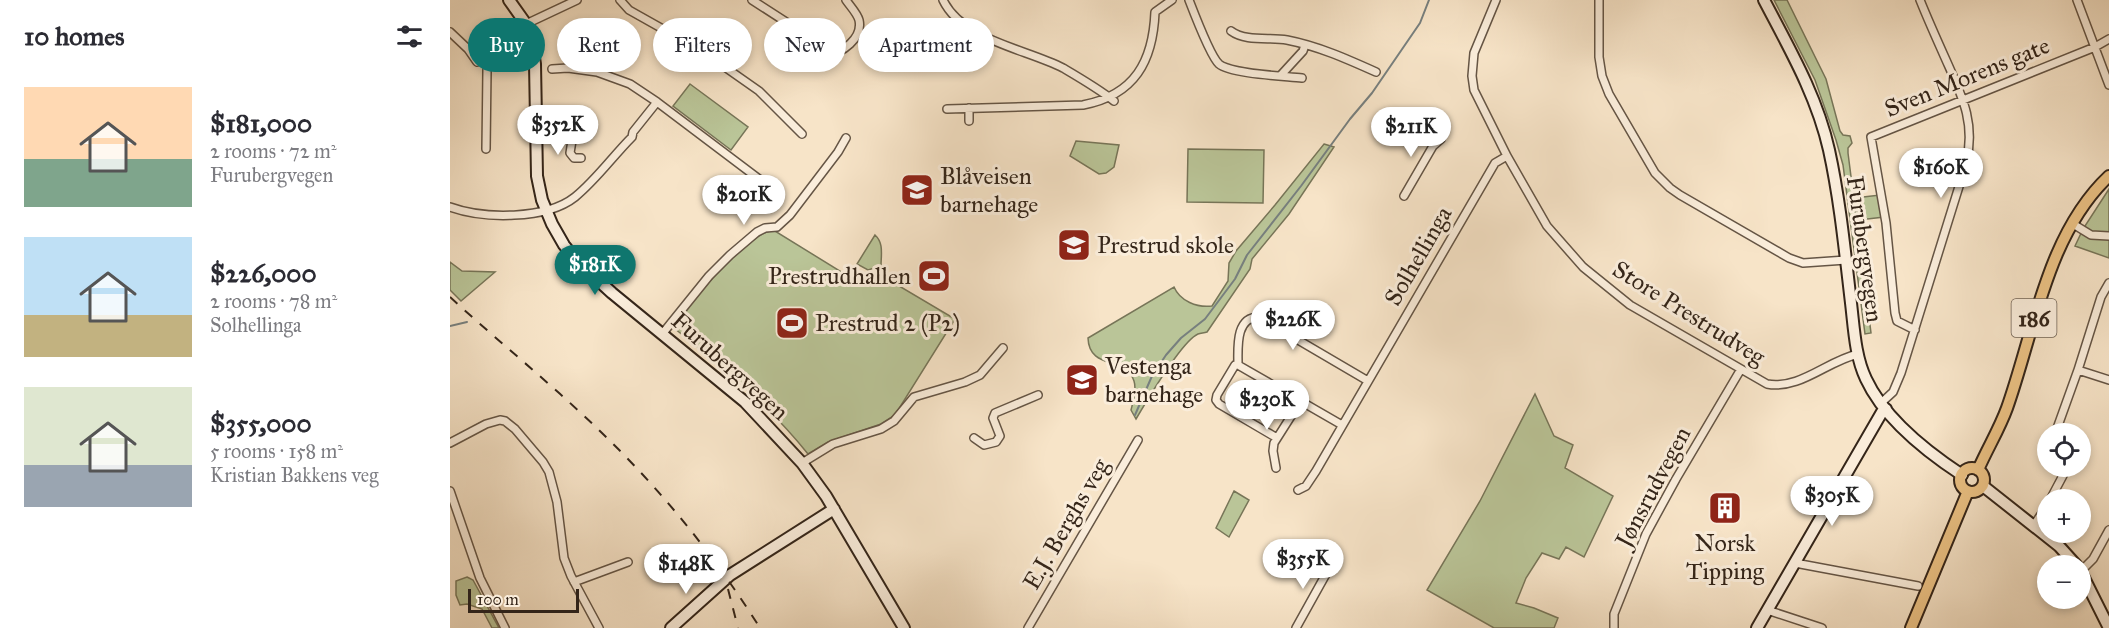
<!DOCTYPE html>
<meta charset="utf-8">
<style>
:root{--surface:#fff;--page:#f7f7f7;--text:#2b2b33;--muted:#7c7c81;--accent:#0f766e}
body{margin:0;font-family:"IM FELL Great Primer",serif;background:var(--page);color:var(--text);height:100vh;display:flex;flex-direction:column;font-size:22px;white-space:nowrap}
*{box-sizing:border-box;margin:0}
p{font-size:20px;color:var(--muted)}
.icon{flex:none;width:33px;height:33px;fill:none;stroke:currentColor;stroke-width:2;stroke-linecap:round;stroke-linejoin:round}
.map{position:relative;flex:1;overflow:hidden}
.panel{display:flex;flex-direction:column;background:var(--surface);width:450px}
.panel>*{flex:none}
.banner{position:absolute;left:18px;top:18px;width:570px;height:54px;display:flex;gap:12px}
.tools{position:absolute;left:1587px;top:423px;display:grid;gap:12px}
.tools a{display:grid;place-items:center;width:54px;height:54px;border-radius:50%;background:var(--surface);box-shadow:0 3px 9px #0003;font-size:30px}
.scale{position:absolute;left:18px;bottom:15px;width:111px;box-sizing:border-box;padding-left:6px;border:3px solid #342519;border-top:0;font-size:16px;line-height:21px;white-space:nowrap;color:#342519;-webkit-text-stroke:4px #faeddb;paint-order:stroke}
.price{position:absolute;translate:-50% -51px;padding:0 14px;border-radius:21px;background:#fff;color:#222;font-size:20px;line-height:39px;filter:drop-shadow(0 2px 3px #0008)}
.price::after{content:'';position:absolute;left:50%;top:36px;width:18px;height:14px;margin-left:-9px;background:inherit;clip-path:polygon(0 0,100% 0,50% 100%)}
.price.on{background:var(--accent);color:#fff}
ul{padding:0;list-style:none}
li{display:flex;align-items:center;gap:18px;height:150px;padding:0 24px}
li span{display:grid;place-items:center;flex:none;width:168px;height:120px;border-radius:0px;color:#555}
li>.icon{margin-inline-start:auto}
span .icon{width:72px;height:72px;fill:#fffc;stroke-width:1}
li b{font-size:26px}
h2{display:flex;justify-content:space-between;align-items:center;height:72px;padding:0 24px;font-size:26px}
.chip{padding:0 21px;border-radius:27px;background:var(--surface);box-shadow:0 3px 9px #0003;font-size:21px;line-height:54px}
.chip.on{background:var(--accent);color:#fff}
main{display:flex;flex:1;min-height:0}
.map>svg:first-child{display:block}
</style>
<main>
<section class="panel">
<h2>10 homes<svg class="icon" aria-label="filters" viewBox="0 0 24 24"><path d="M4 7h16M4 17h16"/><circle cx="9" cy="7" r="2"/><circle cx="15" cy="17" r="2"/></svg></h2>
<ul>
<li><span style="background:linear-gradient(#ffd9b3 60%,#7fa58c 0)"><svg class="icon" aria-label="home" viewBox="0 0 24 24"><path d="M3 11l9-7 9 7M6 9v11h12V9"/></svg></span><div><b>$181,000</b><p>2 rooms · 72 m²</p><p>Furubergvegen</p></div></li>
<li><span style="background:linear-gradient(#bfe0f5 65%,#c2b280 0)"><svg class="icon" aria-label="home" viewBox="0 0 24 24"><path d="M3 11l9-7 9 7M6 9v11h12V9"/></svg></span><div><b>$226,000</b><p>2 rooms · 78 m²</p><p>Solhellinga</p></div></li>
<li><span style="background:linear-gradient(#dfe7d0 65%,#9aa5b1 0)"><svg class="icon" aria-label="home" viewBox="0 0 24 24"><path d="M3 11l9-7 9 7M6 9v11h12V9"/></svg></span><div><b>$355,000</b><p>5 rooms · 158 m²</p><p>Kristian Bakkens veg</p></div></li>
</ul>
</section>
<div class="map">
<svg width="1659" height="628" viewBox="0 0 1659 628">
<rect width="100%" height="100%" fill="#f7e4c8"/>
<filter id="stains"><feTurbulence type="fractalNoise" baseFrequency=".00333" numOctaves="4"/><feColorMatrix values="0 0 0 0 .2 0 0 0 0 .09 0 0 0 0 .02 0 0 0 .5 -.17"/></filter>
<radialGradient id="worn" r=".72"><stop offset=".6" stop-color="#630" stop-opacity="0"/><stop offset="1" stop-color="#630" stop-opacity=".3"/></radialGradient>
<path fill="#bac598" stroke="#777558" stroke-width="1.5" d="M1324,0h13l39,79 14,52 3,4 7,1 2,7 -4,5v5l23,180 -6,1 -22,-169 -7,-25 -21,-60z
M240,84l58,43 -17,23 -58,-44z
M626,141l43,4 -5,22 -8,6 -7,1 -29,-18z
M874,144l10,3 -45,67 -37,45 -2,10 -43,63c-3,1 -6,1 -9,2 -16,7 -52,68 -62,85l-5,-9c2,-8 6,-20 3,-29 -8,-24 -45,-11 -46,-43l86,-51c6,14 23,21 38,19l16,-25 1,-18 7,-12 39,-46z
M738,149l76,1 -1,53 -76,-1z
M1659,189v69l-34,-12 8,-17z
M1430,195l4,22 -25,3 -4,-22z
M320,231h5l89,55 9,-12 4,3h7l71,42 -60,96 -14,9 -53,18 -20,12c-39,-49 -86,-87 -134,-126 8,-20 75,-93 96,-97z
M425,235c9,8 6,20 6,31l-13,4 -11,-6z
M0,262l12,9 33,1 -34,29 -11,-11z
M1085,394l19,42 19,9 -8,23 48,28 -29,61 -18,-10 -7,12 -17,-6 -16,25 -10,25 18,5 24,10 -4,10h-60l-67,-38 53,-89z
M784,491l15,9 -20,37 -13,-9z
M17,577l6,3 26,48h-7l-10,-19 -15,-5 -7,1 -4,-10v-14z"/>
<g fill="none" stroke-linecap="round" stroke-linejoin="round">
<path stroke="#777f7e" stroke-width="2" d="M0,326l17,-4
M685,415l17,-39 14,-21 15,-17 24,-19 30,-40 12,-24 54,-69 49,-67 22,-26 48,-70 9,-23"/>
<g stroke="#655545" stroke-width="10">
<path id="street" d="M170,0l9,10 73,41 57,40 43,43
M302,0l48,31 27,23c15,0 36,-16 32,-34 -2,-7 -9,-14 -13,-20
M493,0c19,40 83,49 120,68 17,10 36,21 51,33
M739,0c5,13 22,57 30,64 12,10 65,12 83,14
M1046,0l-22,53 -2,23 2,14 33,66 40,70 36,41 47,38 137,79c33,6 60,-23 91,-30
M1149,0v57l3,19 7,18 46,79 15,15 10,7 109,63 14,5 43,-3
M1627,0l32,85
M76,24l51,-24
M781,31c15,11 38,6 56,9 31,6 60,19 89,32
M0,32l18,17 9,13
M102,69l16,-1 29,4 33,12 27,18 102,77
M831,75l22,-24 2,-6
M519,108v13
M497,109l136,-4c52,-10 70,-44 72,-93l17,-12
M124,128l-4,25 4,5h7
M36,149l1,-79
M954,196l29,-50 8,-7
M0,207c33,12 96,13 125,-10 21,-17 38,-41 57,-60l1,-5 24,-30
M1623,224l18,11 18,1
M1465,330l-18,-9 -2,-8 -9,-90 -15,-86 224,-90 14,-8
M213,333l46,-57 21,-21 27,-23 8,-4 12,-1 13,-12 48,-63 8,-14
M788,365c0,-17 -3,-48 21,-48l109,64
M1628,370l23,-73 8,-14
M1431,403l12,-11 8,-19 65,-209c10,-41 -4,-68 -20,-104 -9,-20 -18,-40 -26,-60
M1605,434l23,-64 31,10
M524,438l10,7 12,-3 4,-6 -7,-18 2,-5 43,-18
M827,438l-58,-34 -3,-4 1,-5 18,-30h3l104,60
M0,443l36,-19 14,-4 5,1 10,8 28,33 6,10 8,30 7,56 7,18 28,52
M352,463l31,-19 48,-15 13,-8 20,-24 51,-15 15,-7 23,-27
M826,468l-3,-17 1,-8 26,-41
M848,490l8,-4 10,-15 179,-308 12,-7
M0,491l30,87 25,50
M1600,500l18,-34
M1584,525l14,-21
M1345,563l123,23
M1631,571l12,-12 16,-29
M124,582l54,-20
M1317,610l55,18
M578,628l110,-188
M846,628l30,-54 2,-9v-9
M1164,628v-14l32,-80 30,-55 65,-110"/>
</g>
<g stroke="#342519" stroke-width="14">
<path id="secondary" d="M59,0l17,24 5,14 4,26 2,112 5,24 10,24 12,21 12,15 36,33 133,109 57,61 24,33 78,132
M1314,0c25,48 53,96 65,150 11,50 16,102 22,153 3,25 4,53 15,76 18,39 61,73 96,96
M1533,486l76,60 18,20
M1630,570l29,58
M221,628l59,-53 104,-66
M1307,628l125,-216 4,-3"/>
</g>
<g stroke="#342519" stroke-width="14">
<path id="primary" d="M1510 480a12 12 0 1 1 24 0a12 12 0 1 1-24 0Z
M1528,470c9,-21 21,-40 29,-62 27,-76 40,-174 102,-232
M1461,628l57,-137"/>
</g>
<use href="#street" stroke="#faeddb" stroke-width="7"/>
<use href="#secondary" stroke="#faeddb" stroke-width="10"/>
<use href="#primary" stroke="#ecc284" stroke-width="10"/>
<path stroke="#342519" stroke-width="2" stroke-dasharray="10 10" stroke-linecap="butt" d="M0,297c50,46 104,89 153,137 60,58 113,124 157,194
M278,589l10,39"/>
</g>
<defs>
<g id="school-square" transform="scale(1.725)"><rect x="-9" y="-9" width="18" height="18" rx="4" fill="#8f2418" stroke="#faeddb"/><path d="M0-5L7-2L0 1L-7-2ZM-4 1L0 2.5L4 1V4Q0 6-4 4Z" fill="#fff"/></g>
<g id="stadium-square" transform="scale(1.725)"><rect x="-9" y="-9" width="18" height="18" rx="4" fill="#8f2418" stroke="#faeddb"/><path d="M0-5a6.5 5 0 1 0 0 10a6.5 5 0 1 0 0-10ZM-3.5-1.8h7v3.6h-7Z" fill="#fff"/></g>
<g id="building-square" transform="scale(1.725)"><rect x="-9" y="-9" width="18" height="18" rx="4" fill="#8f2418" stroke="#faeddb"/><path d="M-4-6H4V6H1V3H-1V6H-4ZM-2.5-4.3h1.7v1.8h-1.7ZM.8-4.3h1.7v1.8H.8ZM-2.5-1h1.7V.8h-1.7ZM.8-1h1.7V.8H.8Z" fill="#fff"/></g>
</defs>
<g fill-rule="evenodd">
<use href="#school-square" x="467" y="190"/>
<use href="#school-square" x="624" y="245"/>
<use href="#stadium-square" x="484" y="276"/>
<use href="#stadium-square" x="342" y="323"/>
<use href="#school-square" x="632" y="380"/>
<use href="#building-square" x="1275" y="508"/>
</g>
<g text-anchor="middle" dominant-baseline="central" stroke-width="6" stroke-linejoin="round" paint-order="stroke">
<rect fill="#faeddb" stroke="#6f6153" stroke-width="1.5" x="1561.5" y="299" width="45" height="38" rx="4.5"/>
<g font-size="22" font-weight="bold" fill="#342519">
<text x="1584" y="318">186</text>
</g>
<g font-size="24" fill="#342519" stroke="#faeddb">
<text transform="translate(1517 77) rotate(-22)">Sven Morens gate</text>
<text transform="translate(1415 249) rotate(82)">Furubergvegen</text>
<text transform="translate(968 256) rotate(-60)">Solhellinga</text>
<text transform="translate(1239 313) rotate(32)">Store Prestrudveg</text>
<text transform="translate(280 366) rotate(42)">Furubergvegen</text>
<text transform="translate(1203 487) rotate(-62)">Jønsrudvegen</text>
<text transform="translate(616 524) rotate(-60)">E.J. Berghs veg</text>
</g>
<g font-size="24" fill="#342519" stroke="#faeddb" text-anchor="start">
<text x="490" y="176">Blåveisen<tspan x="490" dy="28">barnehage</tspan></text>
<text x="647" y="245">Prestrud skole</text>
<text x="461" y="276" text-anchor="end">Prestrudhallen</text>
<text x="365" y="323">Prestrud 2 (P2)</text>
<text x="655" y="366">Vestenga<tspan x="655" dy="28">barnehage</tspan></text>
<text x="1275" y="543" text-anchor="middle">Norsk<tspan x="1275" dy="28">Tipping</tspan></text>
</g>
</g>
<rect width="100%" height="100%" filter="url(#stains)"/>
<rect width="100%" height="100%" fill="url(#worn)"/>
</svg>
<div class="tools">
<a><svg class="icon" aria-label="locate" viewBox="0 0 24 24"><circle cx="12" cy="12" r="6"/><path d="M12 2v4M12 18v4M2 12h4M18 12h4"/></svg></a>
<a>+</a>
<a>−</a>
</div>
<div class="scale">100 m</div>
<b class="price" style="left:108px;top:156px">$352K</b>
<b class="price" style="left:961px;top:158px">$211K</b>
<b class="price" style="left:1491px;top:199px">$160K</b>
<b class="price" style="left:294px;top:226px">$201K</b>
<b class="price on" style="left:145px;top:296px">$181K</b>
<b class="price" style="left:843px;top:351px">$226K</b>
<b class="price" style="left:817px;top:431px">$230K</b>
<b class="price" style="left:1382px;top:527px">$305K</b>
<b class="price" style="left:853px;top:590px">$355K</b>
<b class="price" style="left:236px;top:595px">$148K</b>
<div class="banner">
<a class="chip on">Buy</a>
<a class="chip">Rent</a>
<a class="chip">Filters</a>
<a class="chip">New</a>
<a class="chip">Apartment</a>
</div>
</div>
</main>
